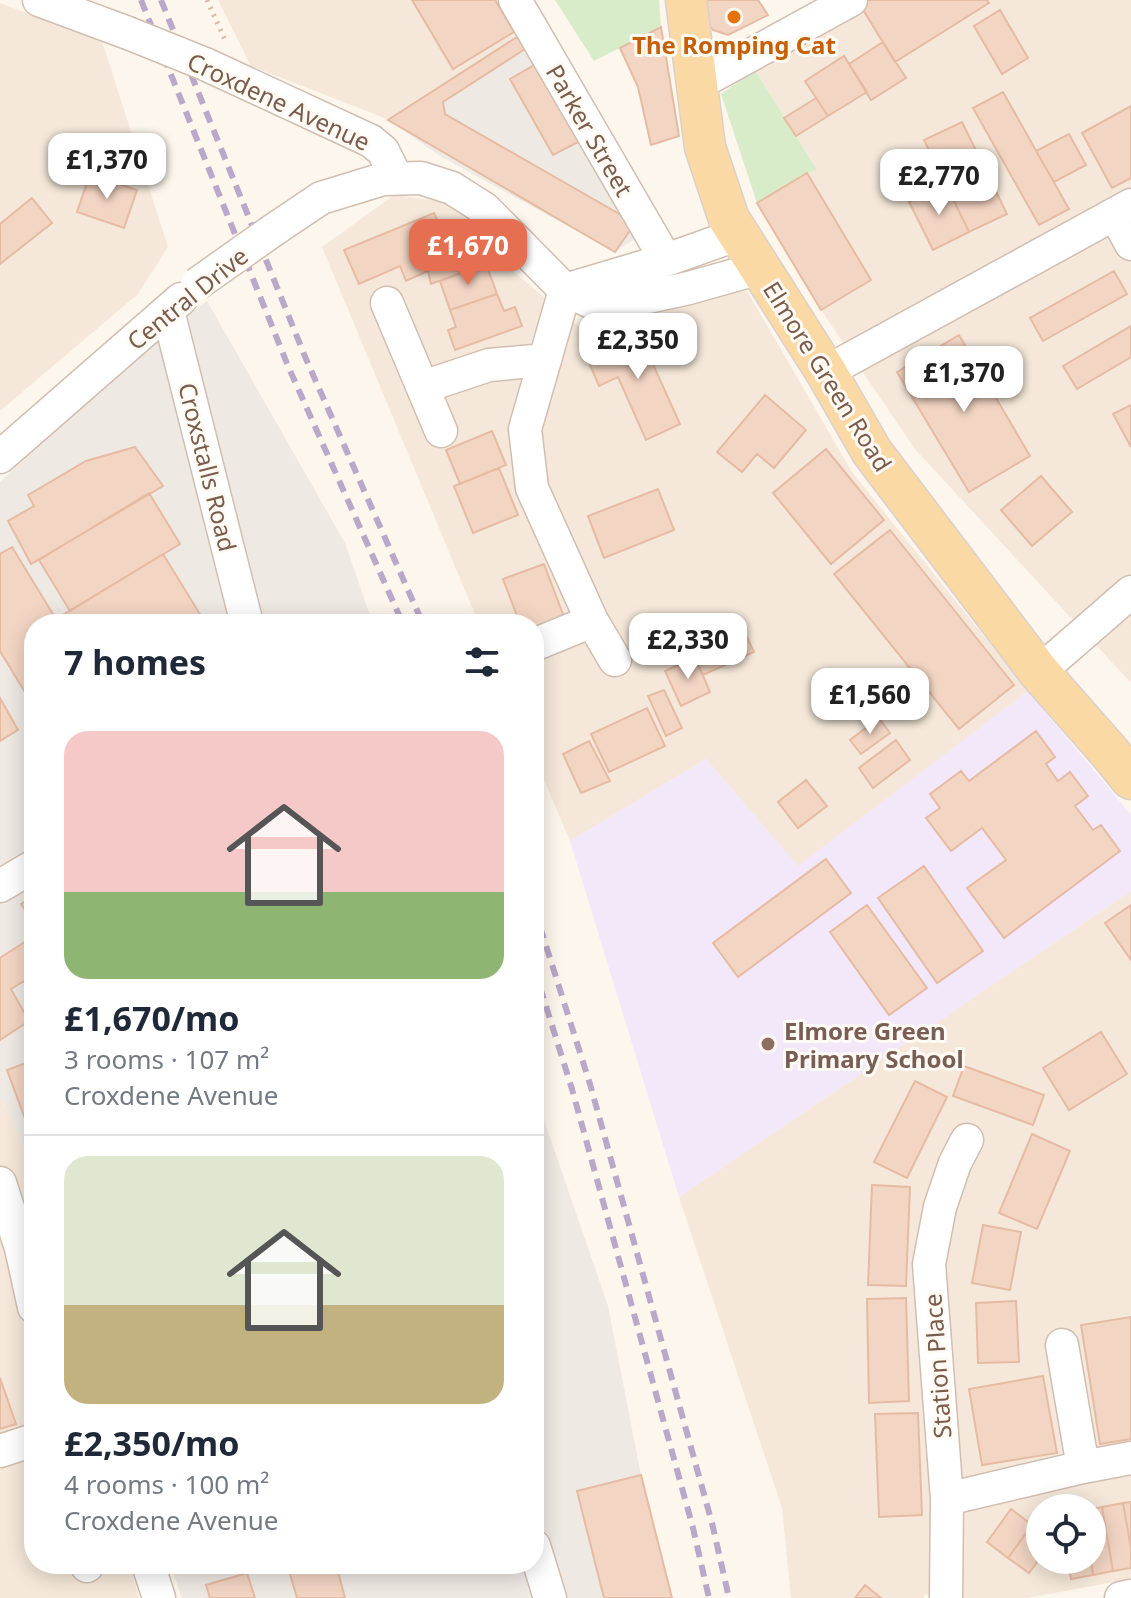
<!DOCTYPE html>
<meta charset="utf-8">
<style>
:root{--surface:#fff;--page:#f2f2f3;--text:#1f2937;--muted:#747a83;--line:#e0e1e3;--accent:#e76f51}
body{margin:0;font-family:"Noto Sans",sans-serif;background:var(--page);color:var(--text);height:100vh;display:flex;flex-direction:column;font-size:30px;white-space:nowrap}
*{box-sizing:border-box;margin:0}
p{font-size:26px;color:var(--muted)}
.icon{flex:none;width:44px;height:44px;fill:none;stroke:currentColor;stroke-width:2;stroke-linecap:round;stroke-linejoin:round}
.map{position:relative;flex:1;overflow:hidden}
.sheet{position:absolute;left:24px;top:614px;width:520px;height:960px;display:flex;flex-direction:column;background:var(--surface);border-radius:32px;box-shadow:0 4px 20px #0003}
.sheet>*{flex:none}
.tools{position:absolute;left:1026px;top:1494px;display:grid;gap:16px}
.tools a{display:grid;place-items:center;width:80px;height:80px;border-radius:50%;background:var(--surface);box-shadow:0 4px 20px #0003;font-size:40px}
.price{position:absolute;translate:-50% -68px;padding:0 18px;border-radius:16px;background:#fff;color:#222;font-size:26px;line-height:52px;filter:drop-shadow(0 2px 4px #0008)}
.price::after{content:'';position:absolute;left:50%;top:48px;width:24px;height:18px;margin-left:-12px;background:inherit;clip-path:polygon(0 0,100% 0,50% 100%)}
.price.active{background:var(--accent);color:#fff}
ul{padding:0;list-style:none}
li{display:grid;align-content:center;gap:16px;height:424px;padding:0 40px}
li+li{border-top:2px solid var(--line)}
li span{display:grid;place-items:center;height:248px;border-radius:24px;color:#555}
li>.icon{margin-inline-start:auto}
span .icon{width:144px;height:144px;fill:#fffc;stroke-width:1}
li b{font-size:34px}
h2{display:flex;justify-content:space-between;align-items:center;height:96px;padding:0 40px;font-size:34px}
.map>svg:first-child{display:block}
</style>
<div class="map">
<svg width="1131" height="1598" viewBox="0 0 1131 1598">
<rect width="100%" height="100%" fill="#fdf6ec"/>
<path fill="#f5e8da" fill-rule="evenodd" d="M218,0h285l17,35 -133,84 -136,-53z
M832,0h299v683l-217,-235 -93,-138 -64,-107 50,-30 10,-3 -62,-100z
M0,3l102,38 66,206 -30,47 -138,117z
M394,195l67,9 54,69 72,60 125,-41 35,-1 105,181 176,219 -230,176 -92,-108 -136,82 -36,-85v-132h-55l-157,-377z
M1131,891v688l-104,19h-91l-11,-4 -2,4h-132l-9,-90 -103,-311zM1040,1508h52v52h-52z
M0,1095l20,43 14,48v378h96l9,34h-139z"/>
<path fill="#efe9e4" d="M520,35l129,195 -34,22 -175,-96 -53,-37z
M207,301l138,242 28,81h-339v562l-14,-48 -20,-43v-613l126,-118z
M534,1091l74,215 33,169 31,123h-490l-12,-34h364z"/>
<path fill="#f3e8fa" d="M1028,691l103,124v76l-452,306 -109,-356 136,-82 92,107z"/>
<path fill="#d8ecc9" d="M555,0h104l2,27 -67,34z
M755,70l62,100 -10,3 -50,30 -36,-109z"/>
<path fill="#f3d5c3" stroke="#e6bba3" stroke-width="2" d="M412,0h83l19,32 -61,37z
M703,0h55l10,15 -40,20 -15,-5 -10,-12z
M864,0h123l2,3 -94,59 -36,-59z
M1000,10l28,48 -26,16 -28,-48z
M661,27l18,109 -28,9 -13,-58 -18,-39z
M517,37l8,12 -82,53 2,12 190,109 -20,29 -227,-132z
M883,42l23,36 -35,22 -22,-36z
M844,56l23,36 -39,24 -23,-35z
M538,63l42,78 -27,14 -43,-76z
M1003,92l66,117 -30,16 -66,-117z
M816,98l12,18 -32,20 -12,-18z
M1131,106v72l-19,10 -30,-55z
M962,122l45,92 -38,18 -45,-92z
M1069,134l17,31 -32,17 -18,-31z
M807,173l64,107 -50,30 -64,-107z
M90,174l47,16 -13,38 -47,-16z
M946,184l23,48 -36,18 -24,-48z
M32,198l20,25 -52,41v-40z
M434,213l27,60 -30,11 -3,-13 -22,10 -6,-15 -41,18 -15,-34z
M486,264l11,30 -47,16 -10,-29z
M1114,271l13,23 -84,47 -13,-23z
M497,294l7,17 11,-4 7,19 -67,24 -7,-20 8,-3 -6,-17z
M1131,326v31l-54,32 -14,-23z
M651,330l12,27 -11,5 28,62 -34,16 -28,-63 -19,9 -12,-28z
M959,335l71,121 -61,36 -72,-120z
M765,395l41,35 -32,38 -17,-14 -15,18 -25,-20z
M1131,405v42l-18,-33z
M492,431l14,34 -46,19 -14,-34z
M135,447l28,39 -132,78 -23,-43 26,-15 -6,-11 58,-34z
M826,449l58,71 -53,44 -58,-71z
M499,468l19,47 -45,18 -19,-47z
M1041,476l31,36 -40,34 -31,-36z
M658,489l16,41 -70,28 -16,-42z
M149,493l31,51 -110,67 -31,-51z
M890,530l124,155 -55,44 -125,-155z
M12,547l47,77h-25v83l-34,-56v-97z
M163,554l43,70h-147l-3,-5z
M544,564l20,53 -30,12v-5h-14l-17,-45z
M738,618l16,34 -51,23 -16,-34z
M695,657l15,35 -29,14 -16,-35z
M664,690l18,38 -16,8 -18,-40z
M0,698l18,32 -18,11z
M647,708l18,38 -56,26 -18,-38z
M879,718l11,15 -29,21 -11,-14z
M1036,731l19,26 -9,7 12,17 12,-9 18,24 -13,10 18,24 8,-5 19,26 -116,87 -37,-50 39,-28 -24,-32 -31,23 -25,-33 14,-10 -10,-14 31,-23 8,10z
M896,740l14,20 -37,28 -14,-20z
M589,741l21,40 -29,12 -18,-39z
M806,780l21,26 -29,22 -20,-26z
M826,859l25,34 -113,84 -25,-34z
M924,866l59,85 -46,32 -59,-85z
M34,896v27l-13,-19z
M867,905l60,83 -38,27 -59,-83z
M1131,905v55l-26,-37z
M34,936v59l-10,-14 -13,8 18,32 -29,19v-82z
M1101,1032l26,42 -58,36 -26,-42z
M34,1060v83l-27,-73z
M964,1066l80,29 -11,30 -80,-29z
M915,1081l32,16 -40,81 -33,-16z
M1032,1134l38,17 -33,78 -38,-16z
M872,1185l38,2 -4,99 -38,-1z
M983,1225l38,7 -11,58 -38,-7z
M906,1298l3,103 -40,2 -2,-104z
M1016,1301l3,61 -41,1 -2,-60z
M1131,1317v122l-31,5 -19,-119z
M1043,1376l14,77 -75,12 -13,-76z
M0,1378l16,46 -16,5z
M918,1413l4,102 -43,2 -4,-103z
M641,1475l31,123h-68l-27,-107z
M1131,1502v46l-8,-45z
M1123,1503l8,45v20l-18,3 -11,-64z
M1102,1507l11,64 -20,4 -2,-15 1,-51z
M1011,1509l21,16 -24,33 -21,-16z
M1032,1525l8,6v27l-11,15 -21,-15z
M1068,1560h23l2,15 -22,4z
M287,1564h49l9,34h-48z
M247,1573l8,25h-45l-4,-13z
M865,1585l16,13h-26z"/>
<g fill="none" stroke-linecap="round" stroke-linejoin="round">
<g stroke="#d1beb0" stroke-width="35">
<path id="minor" d="M39,0l89,33
M515,0l151,260
M205,64l166,77 12,10 13,26
M696,85l155,-85
M1115,214l16,30
M272,231l49,-33 62,-19 38,-1 31,10 33,21 80,81 37,17 87,-19 71,-20
M565,290l-40,139 7,59 60,133 23,39
M565,290l101,-30 73,-26
M387,303l54,128
M168,311l79,313
M826,372l305,-167
M423,387l66,-22 56,-5
M0,457l181,-158
M536,644l56,-23
M1039,672l92,-80
M0,886l34,-20
M0,1183l21,65 13,59
M1062,1345l21,122
M0,1451l34,-11
M947,1499l136,-32 48,-9
M534,1546l16,52
M87,1564v2
M148,1564l11,34
M946,1598l1,-99 -18,-235 11,-57 15,-44 12,-23
M1121,1598l10,-2"/>
</g>
<g stroke="#dad1cd" stroke-width="43">
<path id="major" d="M686,0l19,147 24,72 97,153 46,80 167,220 72,82 20,25"/>
</g>
<path stroke="#d9b8a5" stroke-width="5" stroke-dasharray="2 6" stroke-linecap="butt" d="M207,0l19,42"/>
<use href="#minor" stroke="#fff" stroke-width="32"/>
<use href="#major" stroke="#fbd9a5" stroke-width="40"/>
<path stroke="#b9a8c9" stroke-width="6" stroke-dasharray="12 8" stroke-linecap="butt" d="M141,0l147,366 115,258
M161,0l145,359 117,265
M534,908l56,176 122,439 17,75
M534,968l38,121 121,439 16,70"/>
<g stroke="#d1beb0" stroke-width="35" stroke-linecap="butt">
<path id="minor-bridge" d="M128,33l77,31
M197,284l75,-53"/>
</g>
<use href="#minor-bridge" stroke="#fff" stroke-width="32"/>
</g>
<circle fill="#e8710a" stroke="#fffaf3" stroke-width="3" cx="734" cy="17" r="8"/>
<circle fill="#8d6e63" stroke="#fffaf3" stroke-width="3" cx="768" cy="1044" r="8"/>
<g text-anchor="middle" dominant-baseline="central" stroke-width="6" stroke-linejoin="round" paint-order="stroke">
<g font-size="24" font-weight="bold" fill="#c56008" stroke="#fffaf3">
<text x="734" y="44">The Romping Cat</text>
</g>
<g font-size="24" fill="#7a5c4d" stroke="#fffaf3">
<text transform="translate(279 101) rotate(25)">Croxdene Avenue</text>
<text transform="translate(590 130) rotate(60)">Parker Street</text>
<text transform="translate(187 298) rotate(-39)">Central Drive</text>
<text transform="translate(828 376) rotate(58)">Elmore Green Road</text>
<text transform="translate(208 467) rotate(76)">Croxstalls Road</text>
<text transform="translate(937 1366) rotate(-94)">Station Place</text>
</g>
<g font-size="24" font-weight="bold" fill="#785e54" stroke="#fffaf3" text-anchor="start">
<text x="784" y="1030">Elmore Green<tspan x="784" dy="28">Primary School</tspan></text>
</g>
</g>
</svg>
<div class="tools">
<a><svg class="icon" aria-label="locate" viewBox="0 0 24 24"><circle cx="12" cy="12" r="6"/><path d="M12 2v4M12 18v4M2 12h4M18 12h4"/></svg></a>
</div>
<b class="price" style="left:107px;top:201px">£1,370</b>
<b class="price" style="left:939px;top:217px">£2,770</b>
<b class="price active" style="left:468px;top:287px">£1,670</b>
<b class="price" style="left:638px;top:381px">£2,350</b>
<b class="price" style="left:964px;top:414px">£1,370</b>
<b class="price" style="left:688px;top:681px">£2,330</b>
<b class="price" style="left:870px;top:736px">£1,560</b>
<section class="sheet">
<h2>7 homes<svg class="icon" aria-label="filters" viewBox="0 0 24 24"><path d="M4 7h16M4 17h16"/><circle cx="9" cy="7" r="2"/><circle cx="15" cy="17" r="2"/></svg></h2>
<ul>
<li><span style="background:linear-gradient(#f6c9c9 65%,#8fb573 0)"><svg class="icon" aria-label="home" viewBox="0 0 24 24"><path d="M3 11l9-7 9 7M6 9v11h12V9"/></svg></span><div><b>£1,670/mo</b><p>3 rooms · 107 m²</p><p>Croxdene Avenue</p></div></li>
<li><span style="background:linear-gradient(#dfe7d0 60%,#c2b280 0)"><svg class="icon" aria-label="home" viewBox="0 0 24 24"><path d="M3 11l9-7 9 7M6 9v11h12V9"/></svg></span><div><b>£2,350/mo</b><p>4 rooms · 100 m²</p><p>Croxdene Avenue</p></div></li>
</ul>
</section>
</div>
